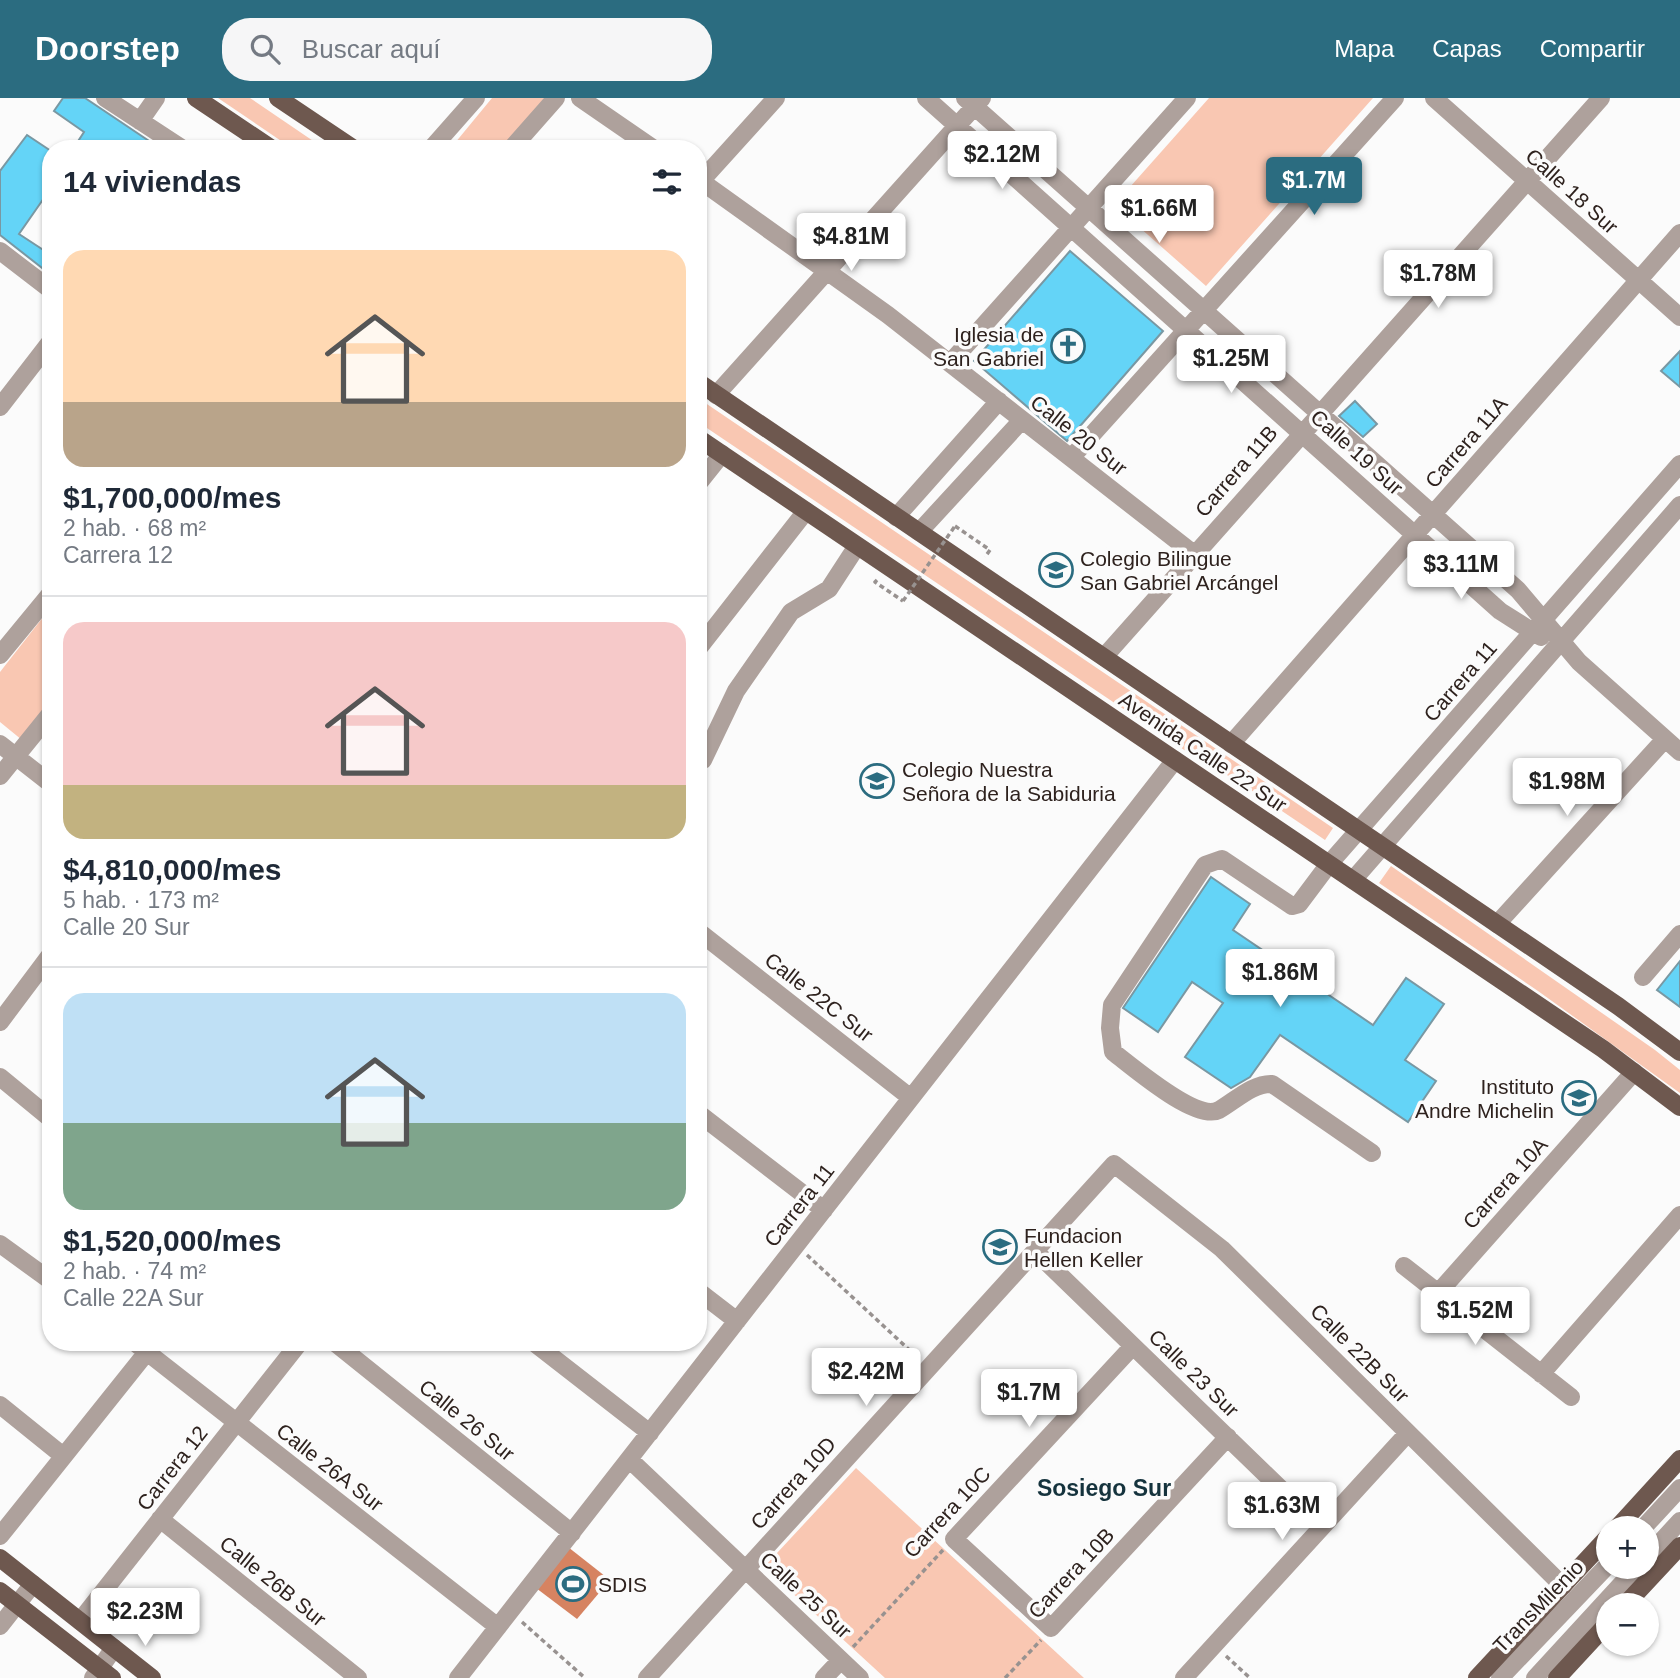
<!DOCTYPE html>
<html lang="es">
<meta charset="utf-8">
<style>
:root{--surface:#fff;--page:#f6f6f7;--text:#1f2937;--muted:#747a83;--line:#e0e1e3;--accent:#2b6c80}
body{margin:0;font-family:Helvetica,sans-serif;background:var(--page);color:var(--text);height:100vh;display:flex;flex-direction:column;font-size:26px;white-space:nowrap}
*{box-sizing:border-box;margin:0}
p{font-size:23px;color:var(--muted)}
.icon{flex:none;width:38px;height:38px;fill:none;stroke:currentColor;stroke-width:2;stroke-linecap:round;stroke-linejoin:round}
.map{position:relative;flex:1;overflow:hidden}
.side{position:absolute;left:42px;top:42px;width:665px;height:1211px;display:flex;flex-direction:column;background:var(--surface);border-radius:28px;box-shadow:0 2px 5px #0004}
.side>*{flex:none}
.tools{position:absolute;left:1596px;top:1418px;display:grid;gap:14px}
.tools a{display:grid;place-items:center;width:63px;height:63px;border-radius:50%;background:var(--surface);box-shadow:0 2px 5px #0004;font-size:35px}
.price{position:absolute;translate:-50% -60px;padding:0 16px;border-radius:7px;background:#fff;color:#222;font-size:23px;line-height:46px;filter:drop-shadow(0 2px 4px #0008)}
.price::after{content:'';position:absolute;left:50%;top:42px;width:21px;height:16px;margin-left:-10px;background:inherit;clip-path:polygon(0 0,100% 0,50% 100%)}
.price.on{background:var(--accent);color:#fff}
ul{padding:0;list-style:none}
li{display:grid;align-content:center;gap:14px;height:371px;padding:0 21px}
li+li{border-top:2px solid var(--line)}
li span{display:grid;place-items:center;height:217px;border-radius:21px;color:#555}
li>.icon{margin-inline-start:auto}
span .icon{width:126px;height:126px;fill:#fffc;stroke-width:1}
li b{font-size:30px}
h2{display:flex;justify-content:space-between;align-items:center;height:84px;padding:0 21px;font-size:30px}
header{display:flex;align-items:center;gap:42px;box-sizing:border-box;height:98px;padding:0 35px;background:var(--accent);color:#fff}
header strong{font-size:33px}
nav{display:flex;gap:38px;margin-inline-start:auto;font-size:24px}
.search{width:490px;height:63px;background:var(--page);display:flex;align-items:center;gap:18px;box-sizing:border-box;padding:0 24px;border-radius:28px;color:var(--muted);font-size:26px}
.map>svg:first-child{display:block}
</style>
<header>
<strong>Doorstep</strong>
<div class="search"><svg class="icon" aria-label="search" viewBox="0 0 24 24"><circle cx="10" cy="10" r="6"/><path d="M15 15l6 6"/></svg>Buscar aquí</div>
<nav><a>Mapa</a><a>Capas</a><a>Compartir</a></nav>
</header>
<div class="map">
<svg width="1680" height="1580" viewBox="0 0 1680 1580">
<rect width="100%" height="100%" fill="#fbfbfb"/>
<path fill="#f9c7b2" d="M218,0h32l75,51h-32z
M492,0h55l-42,51h-55z
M1209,0h164l-167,188 -92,-81z
M698,300l635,430 -8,12 -92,-62 -25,-12 -510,-344z
M51,509v98l-29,35 -22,-18v-50z
M1391,768l264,184 25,20v23l-142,-102 -159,-108z
M856,1370l228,210h-199l-121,-111z"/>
<path fill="#d68361" d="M568,1449l42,33 -33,39 -41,-31z"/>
<path fill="#64d4f7" stroke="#7998a3" stroke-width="2" d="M63,0h22l76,51h-88l11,-17 -30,-21z
M27,37l24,16v37l-32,46 32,21v20l-51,-40v-64z
M1070,153l93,80 -96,110 -93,-80z
M1680,253v36l-19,-16z
M1355,303l22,23 -14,13 -24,-21z
M1211,779l39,27 -17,26 140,95 33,-47 38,26 -39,56 31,21 -28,41 -128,-87 -30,42 -19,11 -46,-31 38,-54 -31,-21 -34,50 -35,-24z
M1680,863v46l-23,-17z"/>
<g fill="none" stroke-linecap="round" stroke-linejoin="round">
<path stroke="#989290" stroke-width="3.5" stroke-dasharray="5 3.5" stroke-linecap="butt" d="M955,428l35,24 -5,7
M877,482l-2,2 28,19
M807,1157l110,102
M522,1524l63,56
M853,1549l90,-97
M1226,1558l24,22
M1005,1580l36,-38"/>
<path stroke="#aea19c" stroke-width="18" d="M105,0l78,51
M580,0l74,51
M926,0l574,513 41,26
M965,0l553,492 61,72 101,90
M1434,0l246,219
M140,23l16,-23
M431,51l45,-51
M511,51l45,-51
M698,81l190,136 306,239
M701,83l75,-83
M0,153l51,39
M950,265l237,-265
M716,297l266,-297
M0,309l51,-66
M1071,360l324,-360
M698,386l24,-30
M896,419l103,-116
M919,434l103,-112
M698,551l108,-138
M0,557l51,-62
M1104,559l497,-559
M0,646l51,40
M1231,646l449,-511
M703,662l33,-69 55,-79 38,-23 28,-43
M0,678l51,-63
M1353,782l327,-375
M1497,826l168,-185
M698,833l213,167
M1643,879l37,-43
M0,924l51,-68
M0,979l51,42
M698,1015l126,97
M1372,1055l-100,-69c-19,-1 -37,17 -53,26 -23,12 -86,-43 -106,-58l-3,-24 2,-23 93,-140 17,-6 70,47 7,-2 30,-40 351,-400
M0,1146l51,37
M1035,1153l286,277
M1404,1168l167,131
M698,1193l39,30
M1438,1195l196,-221
M134,1244l364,285
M334,1244l238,191
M533,1244l117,91
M1133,1248l-179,193 97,89 177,-191
M1541,1276l139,-159
M0,1307l62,50
M629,1361l231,219
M160,1421l198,159
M1643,1430l37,-40
M0,1438l155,-194
M1647,1459l33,-36
M80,1523l220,-279
M0,1528l33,-42
M93,1580l21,-30
M458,1580l717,-918
M647,1580l467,-514 108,85 341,337
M824,1580l17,-18
M1184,1580l224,-245
M1500,1580l108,-113
M1535,1580l103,-112"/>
<path stroke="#6e584f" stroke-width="18" d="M196,0l76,51
M278,0l76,51
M698,284l920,624 62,46
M698,340l905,611 77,58
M1617,1430l63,-69
M0,1460l152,120
M0,1493l112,87
M1625,1507l55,-59
M1477,1580l131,-141
M1557,1580l51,-55"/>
<path stroke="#989290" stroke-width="3.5" stroke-dasharray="5 3.5" stroke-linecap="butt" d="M903,503l52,-75"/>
</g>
<defs>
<g id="church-ring" transform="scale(1.75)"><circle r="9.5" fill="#fbfbfb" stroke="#2b6c80" stroke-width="1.5"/><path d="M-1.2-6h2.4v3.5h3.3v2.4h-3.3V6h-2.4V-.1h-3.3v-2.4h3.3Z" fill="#2b6c80"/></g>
<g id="school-ring" transform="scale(1.75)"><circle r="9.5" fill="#fbfbfb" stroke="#2b6c80" stroke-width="1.5"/><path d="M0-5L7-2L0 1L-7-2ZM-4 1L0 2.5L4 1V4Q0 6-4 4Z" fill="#2b6c80"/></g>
<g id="university-ring" transform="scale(1.75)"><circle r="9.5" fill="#fbfbfb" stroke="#2b6c80" stroke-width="1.5"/><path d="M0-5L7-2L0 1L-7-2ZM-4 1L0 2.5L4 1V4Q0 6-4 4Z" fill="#2b6c80"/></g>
<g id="stadium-ring" transform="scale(1.75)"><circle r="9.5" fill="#fbfbfb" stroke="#2b6c80" stroke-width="1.5"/><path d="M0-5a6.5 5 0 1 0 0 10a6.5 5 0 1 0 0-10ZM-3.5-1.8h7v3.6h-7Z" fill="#2b6c80"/></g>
</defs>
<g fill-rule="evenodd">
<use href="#church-ring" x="1068" y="248"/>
<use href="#school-ring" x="1056" y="472"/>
<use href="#school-ring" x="877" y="683"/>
<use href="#university-ring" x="1579" y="1000"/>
<use href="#school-ring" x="1000" y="1149"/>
<use href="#stadium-ring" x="573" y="1486"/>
</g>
<g text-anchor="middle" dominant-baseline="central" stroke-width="7" stroke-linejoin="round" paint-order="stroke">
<g font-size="21" fill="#2e221e" stroke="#fbfbfb">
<text transform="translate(1572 93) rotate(42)">Calle 18 Sur</text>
<text transform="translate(1079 337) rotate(38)">Calle 20 Sur</text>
<text transform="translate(1466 344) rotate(-49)">Carrera 11A</text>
<text transform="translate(1357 354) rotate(42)">Calle 19 Sur</text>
<text transform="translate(1236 373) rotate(-49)">Carrera 11B</text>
<text transform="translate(1460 583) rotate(-49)">Carrera 11</text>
<text transform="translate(1203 654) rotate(34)">Avenida Calle 22 Sur</text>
<text transform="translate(819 899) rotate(38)">Calle 22C Sur</text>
<text transform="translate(1505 1085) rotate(-48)">Carrera 10A</text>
<text transform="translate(799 1107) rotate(-52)">Carrera 11</text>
<text transform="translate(1360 1255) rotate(45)">Calle 22B Sur</text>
<text transform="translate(1194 1275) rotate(44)">Calle 23 Sur</text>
<text transform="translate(467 1322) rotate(39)">Calle 26 Sur</text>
<text transform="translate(330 1369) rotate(38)">Calle 26A Sur</text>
<text transform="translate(172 1370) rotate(-52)">Carrera 12</text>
<text transform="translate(793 1385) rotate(-48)">Carrera 10D</text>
<text transform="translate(947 1414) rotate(-47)">Carrera 10C</text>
<text transform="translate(1071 1475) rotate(-47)">Carrera 10B</text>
<text transform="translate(273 1483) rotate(39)">Calle 26B Sur</text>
<text transform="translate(806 1497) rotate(43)">Calle 25 Sur</text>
<text transform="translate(1538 1508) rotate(-46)">TransMilenio</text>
</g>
<g font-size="21" fill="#2e221e" stroke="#fbfbfb" text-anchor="start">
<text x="1044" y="236" text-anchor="end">Iglesia de<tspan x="1044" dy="24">San Gabriel</tspan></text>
<text x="1080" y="460">Colegio Bilingue<tspan x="1080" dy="24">San Gabriel Arcángel</tspan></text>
<text x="902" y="671">Colegio Nuestra<tspan x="902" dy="24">Señora de la Sabiduria</tspan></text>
<text x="1554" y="988" text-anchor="end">Instituto<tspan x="1554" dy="24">Andre Michelin</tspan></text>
<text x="1024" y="1137">Fundacion<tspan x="1024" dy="24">Hellen Keller</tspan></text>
<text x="598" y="1486">SDIS</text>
</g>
<g font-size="23" font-weight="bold" fill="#15333d" stroke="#fbfbfb">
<text x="1104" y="1390">Sosiego Sur</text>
</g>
</g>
</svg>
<div class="tools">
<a>+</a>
<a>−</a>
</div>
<b class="price" style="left:1002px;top:93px">$2.12M</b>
<b class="price on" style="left:1314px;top:119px">$1.7M</b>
<b class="price" style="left:1159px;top:147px">$1.66M</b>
<b class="price" style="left:851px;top:175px">$4.81M</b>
<b class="price" style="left:1438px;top:212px">$1.78M</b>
<b class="price" style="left:1231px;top:297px">$1.25M</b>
<b class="price" style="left:1461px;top:503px">$3.11M</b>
<b class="price" style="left:1567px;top:720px">$1.98M</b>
<b class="price" style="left:1280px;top:911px">$1.86M</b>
<b class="price" style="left:1475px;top:1249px">$1.52M</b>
<b class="price" style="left:866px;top:1310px">$2.42M</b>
<b class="price" style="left:1029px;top:1331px">$1.7M</b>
<b class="price" style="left:1282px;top:1444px">$1.63M</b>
<b class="price" style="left:145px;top:1550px">$2.23M</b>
<section class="side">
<h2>14 viviendas<svg class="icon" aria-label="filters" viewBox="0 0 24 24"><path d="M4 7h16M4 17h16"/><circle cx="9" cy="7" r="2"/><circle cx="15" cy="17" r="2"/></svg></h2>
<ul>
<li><span style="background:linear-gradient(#ffd9b3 70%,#b9a48a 0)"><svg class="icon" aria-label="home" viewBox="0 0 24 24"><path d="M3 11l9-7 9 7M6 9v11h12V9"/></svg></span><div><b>$1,700,000/mes</b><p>2 hab. · 68 m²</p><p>Carrera 12</p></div></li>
<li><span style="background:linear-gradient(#f6c9c9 75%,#c2b280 0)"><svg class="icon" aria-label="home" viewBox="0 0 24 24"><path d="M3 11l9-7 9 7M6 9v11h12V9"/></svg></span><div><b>$4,810,000/mes</b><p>5 hab. · 173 m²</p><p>Calle 20 Sur</p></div></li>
<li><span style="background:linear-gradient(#bfe0f5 60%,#7fa58c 0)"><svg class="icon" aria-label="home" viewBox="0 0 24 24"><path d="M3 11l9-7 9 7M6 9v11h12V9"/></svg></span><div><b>$1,520,000/mes</b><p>2 hab. · 74 m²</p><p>Calle 22A Sur</p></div></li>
</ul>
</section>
</div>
